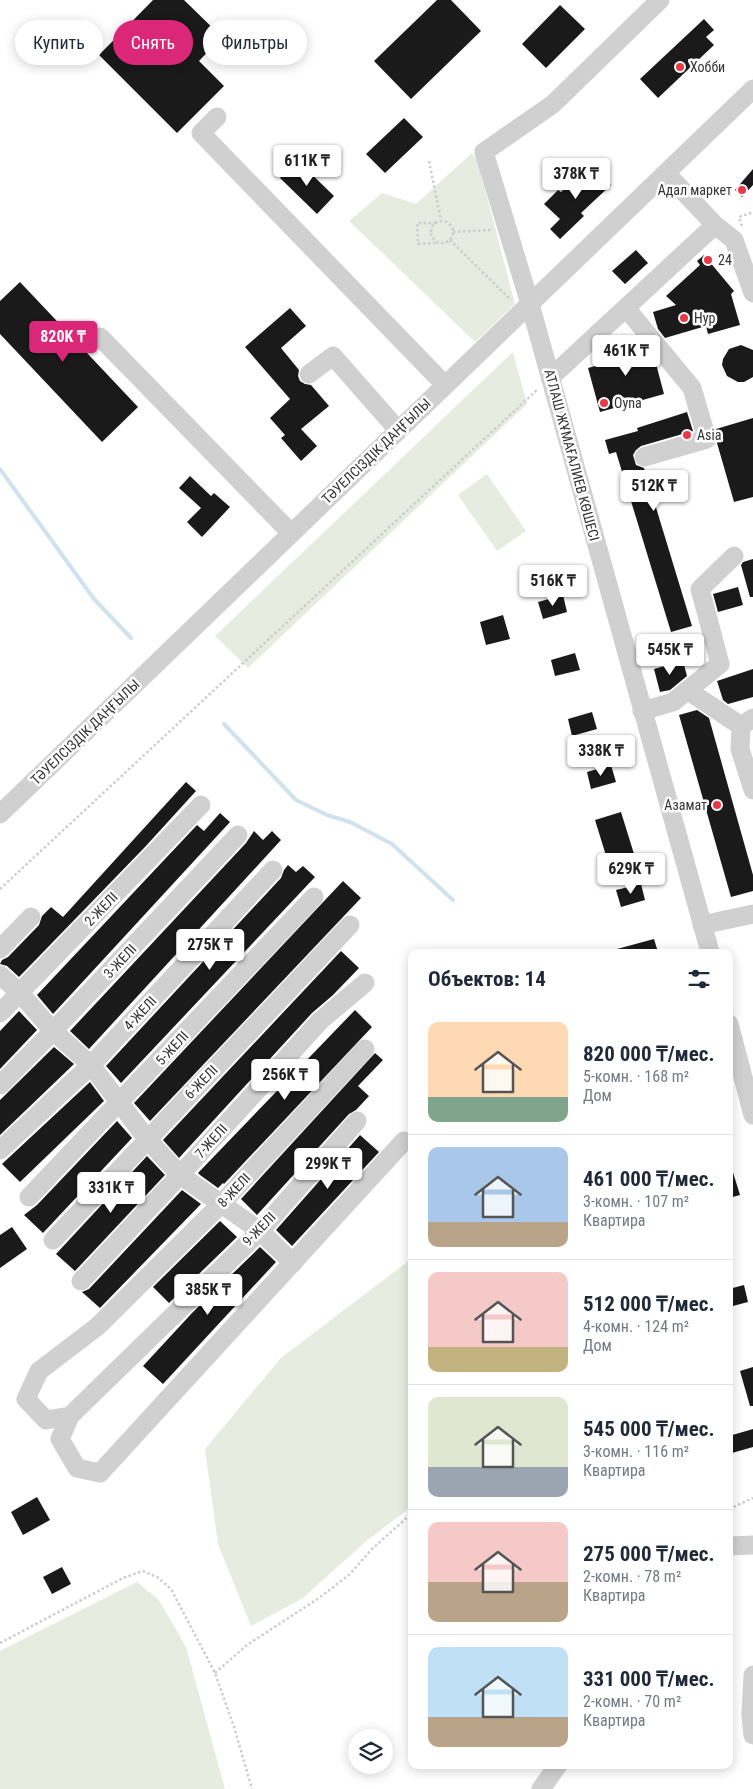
<!DOCTYPE html>
<html lang="ru">
<meta charset="utf-8">
<style>
:root{--surface:#fff;--page:#f2f2f3;--text:#1f2937;--muted:#747a83;--line:#e0e1e3;--accent:#db2777}
body{margin:0;font-family:"Roboto Condensed",sans-serif;background:var(--page);color:var(--text);height:100vh;display:flex;flex-direction:column;font-size:19px;white-space:nowrap}
*{box-sizing:border-box;margin:0}
p{font-size:16px;color:var(--muted)}
.icon{flex:none;width:28px;height:28px;fill:none;stroke:currentColor;stroke-width:2;stroke-linecap:round;stroke-linejoin:round}
.map{position:relative;flex:1;overflow:hidden}
.panel{position:absolute;left:408px;top:949px;width:325px;height:820px;display:flex;flex-direction:column;background:var(--surface);border-radius:10px;box-shadow:0 2px 12px #0003}
.panel>*{flex:none}
.banner{position:absolute;left:15px;top:20px;width:318px;height:45px;display:flex;gap:10px}
.tools{position:absolute;left:348px;top:1729px;display:grid;gap:10px}
.tools a{display:grid;place-items:center;width:45px;height:45px;border-radius:50%;background:var(--surface);box-shadow:0 2px 12px #0003;font-size:25px}
.price{position:absolute;translate:-50% -42px;padding:0 11px;border-radius:5px;background:#fff;color:#222;font-size:16px;line-height:32px;filter:drop-shadow(0 1px 2px #0008)}
.price::after{content:'';position:absolute;left:50%;top:30px;width:15px;height:11px;margin-left:-8px;background:inherit;clip-path:polygon(0 0,100% 0,50% 100%)}
.price.on{background:var(--accent);color:#fff}
ul{padding:0;list-style:none}
li{display:flex;align-items:center;gap:15px;height:125px;padding:0 20px}
li+li{border-top:1px solid var(--line)}
li span{display:grid;place-items:center;flex:none;width:140px;height:100px;border-radius:10px;color:#555}
li>.icon{margin-inline-start:auto}
span .icon{width:60px;height:60px;fill:#fffc;stroke-width:1}
li b{font-size:21px}
h2{display:flex;justify-content:space-between;align-items:center;height:60px;padding:0 20px;font-size:21px}
.chip{padding:0 18px;border-radius:22px;background:var(--surface);box-shadow:0 2px 12px #0003;font-size:18px;line-height:45px}
.chip.on{background:var(--accent);color:#fff}
.map>svg:first-child{display:block}
</style>
<div class="map">
<svg width="753" height="1789" viewBox="0 0 753 1789">
<rect width="100%" height="100%" fill="#fff"/>
<path fill="#e6ecdf" d="M472,153l6,9 37,142 -40,38 -126,-121 33,-28 34,11z
M513,352l14,52 -279,264 -33,-32z
M487,474l39,57 -29,20 -39,-56z
M411,1259v248l-46,35 -62,56 -52,28 -33,-82 -13,-95 76,-91z
M137,1582l22,18 27,47 39,142h-225v-138z"/>
<g fill="none" stroke-linecap="round" stroke-linejoin="round">
<path stroke="#cfe2ee" stroke-width="4" d="M0,469l94,130 37,39
M224,724l72,76 31,15 23,7 42,22 61,56"/>
</g>
<path fill="#1a1a1a" d="M153,0h31l38,37 -23,24 25,25 -47,47 -78,-78z
M437,0h14l30,31 -70,68 -37,-38z
M560,5l25,24 -39,39 -24,-24z
M704,19l10,11 -8,7 8,8 -56,53 -18,-19z
M404,118l19,19 -38,36 -19,-19z
M297,160l37,36 -17,18 -37,-36z
M591,164l20,21 -30,28 3,3 -24,23 -10,-10 10,-10 -16,-15 14,-14 3,2z
M753,169v16l-11,12 -7,-7z
M636,250l12,13 -23,21 -13,-13z
M704,255l30,36 -3,3 9,31 -32,9 -2,-8 -41,12 -7,-9 -5,-17 23,-7 -10,-9 34,-31 -3,-4z
M20,282l118,125 -36,35 -102,-108v-33z
M290,308l16,18 -25,22 18,22 -1,6 2,5 5,3 6,1 18,21 -28,23 16,17 -16,15 -20,-23 4,-3 -15,-17 20,-19 -45,-52z
M636,338l19,22 9,34 -64,18 -12,-44 29,-8 -4,-15z
M741,345l12,5v27l-9,5h-6l-11,-6 -5,-11 1,-6 6,-10z
M687,412l6,19 -52,15 -5,4 -3,5 3,10 8,3 48,158 -21,6 -55,-180 -7,2 -4,-14 33,-9 -1,-3z
M753,418v79l-19,5 -17,-59 -1,-14z
M190,476l21,20 3,-3 16,14 -28,30 -15,-15 14,-14 -22,-20z
M753,559v38h-3l-9,-32 2,-3z
M738,587l5,18 -25,7 -5,-18z
M563,595l4,17 -24,7 -5,-17z
M503,615l7,24 -24,6 -6,-23z
M575,653l5,17 -25,6 -4,-16z
M683,661l4,15 -17,14 -10,2 -6,-23z
M753,669v28l-25,7 -5,-4 -6,-19z
M697,710l12,8 44,157v16l-22,6 -52,-182z
M592,712l5,17 -25,7 -4,-17z
M611,765l5,17 -25,7 -4,-17z
M186,782l10,9 -51,56 -126,130 -12,-11 -7,-2 2,-4 6,-3 31,-32 3,-9 9,-9 12,10z
M621,812l13,42 -26,8 -13,-42z
M220,813l10,9 -177,192 -16,-19 160,-170 7,6z
M254,831l9,9 9,-9 9,9 -192,209 -19,-18 176,-188z
M288,865l8,7 7,-6 12,11 -194,206 -15,-17 175,-188 3,-8z
M343,881l18,17 -211,223 -16,-18z
M641,884l4,16 -24,7 -5,-17z
M654,939l4,13h-41v-3z
M341,951l18,17 -26,27 -21,18 -133,145 -16,-18z
M355,1010l17,17 -148,157 -1,-1 -5,5 -18,-13 -2,-2z
M19,1011l18,19 -37,39v-38z
M54,1047l20,17 -74,71v-35z
M375,1053l8,7 -25,26 11,10 -13,14 -7,4 -92,101 -16,-16z
M90,1082l14,19 -84,81 -18,-18z
M117,1121l15,17 -89,95 -19,-18 13,-10z
M360,1135l19,17 -87,94 -16,-16z
M147,1156l18,19 -90,96 -19,-17z
M729,1166h2l9,29 -11,3z
M182,1190l19,14 -101,104 -18,-16 7,-3z
M220,1221l17,16 -68,66 -16,-16z
M12,1227l15,22 -27,19v-33z
M260,1247l16,15 -113,122 -20,-18 49,-53z
M744,1285l4,17 -19,5v-18z
M753,1367v39h-3l-10,-35z
M753,1429v18l-21,6 -3,-17z
M37,1497l13,23 -27,15 -12,-23z
M62,1567l9,17 -19,10 -9,-17z"/>
<g fill="none" stroke-linecap="round" stroke-linejoin="round">
<path stroke="#cdcdcd" stroke-width="2.5" stroke-dasharray="2.5 2.5" stroke-linecap="butt" d="M429,161l12,60
M431 232a11 11 0 1 1 22 0a11 11 0 1 1-22 0Z
M436,223h-19l1,21 18,-1
M742,226l-3,-9 14,-5
M453,232l39,-2
M450,240l61,60
M0,889l538,-500
M729,1509l24,-11
M0,1643l123,-65 20,-7 14,6 14,12 44,84 19,54 18,62
M215,1673l32,-28 72,-47 31,-24 22,-25 39,-35"/>
<path stroke="#d0d0d0" stroke-width="19" d="M660,0l-107,104 -69,48 46,152 180,648
M217,117l-16,16 244,252
M667,174l48,51 19,15 19,53
M626,308l66,80 15,51 -63,18
M100,337l191,196
M309,374l24,-18 65,74
M550,378l165,-153
M687,690l54,36
M642,711l31,-9 47,-38 -20,-75 34,-33
M753,718l-12,8 -1,23 13,41
M0,814l753,-725
M702,925l51,-11
M0,949l31,-32
M0,975l20,18 33,38 38,34 56,74 33,36 80,56 33,32
M0,1013l201,-208
M729,1024l24,91
M0,1085l53,-54 185,-196
M357,1121l-97,110 -190,185 -10,23 17,29 23,5 304,-332
M0,1150l91,-85 182,-195
M29,1197l285,-300
M53,1240l297,-315
M81,1281l99,-106 140,-154 45,-38
M70,1416l-24,4 -20,-21 13,-28 59,-45 123,-122 144,-155
M729,1546l24,-1
M753,1675l-2,40 2,20
M541,1789l17,-24"/>
</g>
<g fill="#e63946" stroke="#fff" stroke-width="2">
<circle cx="680" cy="67" r="5"/>
<circle cx="742" cy="190" r="5"/>
<circle cx="708" cy="260" r="5"/>
<circle cx="684" cy="318" r="5"/>
<circle cx="604" cy="403" r="5"/>
<circle cx="687" cy="435" r="5"/>
<circle cx="717" cy="805" r="5"/>
</g>
<g text-anchor="middle" dominant-baseline="central" stroke-width="5" stroke-linejoin="round" paint-order="stroke">
<g font-size="14" fill="#333" stroke="#fff" text-anchor="start">
<text x="690" y="67">Хобби</text>
<text x="732" y="190" text-anchor="end">Адал маркет</text>
<text x="718" y="260">24</text>
<text x="694" y="318">Нур</text>
<text x="614" y="403">Oyna</text>
<text x="697" y="435">Asia</text>
<text x="707" y="805" text-anchor="end">Азамат</text>
</g>
<g font-size="14" fill="#333" stroke="#fff">
<text transform="translate(376 451) rotate(-44)">ТӘУЕЛСІЗДІК ДАҢҒЫЛЫ</text>
<text transform="translate(572 455) rotate(75)">АТЛАШ ЖҰМАҒАЛИЕВ КӨШЕСІ</text>
<text transform="translate(85 732) rotate(-44)">ТӘУЕЛСІЗДІК ДАҢҒЫЛЫ</text>
<text transform="translate(101 909) rotate(-46)">2-ЖЕЛІ</text>
<text transform="translate(120 961) rotate(-47)">3-ЖЕЛІ</text>
<text transform="translate(140 1013) rotate(-47)">4-ЖЕЛІ</text>
<text transform="translate(172 1048) rotate(-47)">5-ЖЕЛІ</text>
<text transform="translate(201 1082) rotate(-46)">6-ЖЕЛІ</text>
<text transform="translate(211 1141) rotate(-48)">7-ЖЕЛІ</text>
<text transform="translate(234 1190) rotate(-47)">8-ЖЕЛІ</text>
<text transform="translate(259 1229) rotate(-46)">9-ЖЕЛІ</text>
</g>
</g>
</svg>
<div class="tools">
<a><svg class="icon" aria-label="layers" viewBox="0 0 24 24"><path d="M12 4l9 5-9 5-9-5zM3 14l9 5 9-5"/></svg></a>
</div>
<b class="price" style="left:307px;top:187px">611K ₸</b>
<b class="price" style="left:576px;top:200px">378K ₸</b>
<b class="price on" style="left:63px;top:363px">820K ₸</b>
<b class="price" style="left:626px;top:377px">461K ₸</b>
<b class="price" style="left:654px;top:512px">512K ₸</b>
<b class="price" style="left:553px;top:607px">516K ₸</b>
<b class="price" style="left:670px;top:676px">545K ₸</b>
<b class="price" style="left:601px;top:777px">338K ₸</b>
<b class="price" style="left:631px;top:895px">629K ₸</b>
<b class="price" style="left:210px;top:971px">275K ₸</b>
<b class="price" style="left:285px;top:1101px">256K ₸</b>
<b class="price" style="left:328px;top:1190px">299K ₸</b>
<b class="price" style="left:111px;top:1214px">331K ₸</b>
<b class="price" style="left:208px;top:1316px">385K ₸</b>
<div class="banner">
<a class="chip">Купить</a>
<a class="chip on">Снять</a>
<a class="chip">Фильтры</a>
</div>
<section class="panel">
<h2>Объектов: 14<svg class="icon" aria-label="filters" viewBox="0 0 24 24"><path d="M4 7h16M4 17h16"/><circle cx="9" cy="7" r="2"/><circle cx="15" cy="17" r="2"/></svg></h2>
<ul>
<li><span style="background:linear-gradient(#ffd9b3 75%,#7fa58c 0)"><svg class="icon" aria-label="home" viewBox="0 0 24 24"><path d="M3 11l9-7 9 7M6 9v11h12V9"/></svg></span><div><b>820 000 ₸/мес.</b><p>5-комн. · 168 m²</p><p>Дом</p></div></li>
<li><span style="background:linear-gradient(#a9c7e8 75%,#b9a48a 0)"><svg class="icon" aria-label="home" viewBox="0 0 24 24"><path d="M3 11l9-7 9 7M6 9v11h12V9"/></svg></span><div><b>461 000 ₸/мес.</b><p>3-комн. · 107 m²</p><p>Квартира</p></div></li>
<li><span style="background:linear-gradient(#f6c9c9 75%,#c2b280 0)"><svg class="icon" aria-label="home" viewBox="0 0 24 24"><path d="M3 11l9-7 9 7M6 9v11h12V9"/></svg></span><div><b>512 000 ₸/мес.</b><p>4-комн. · 124 m²</p><p>Дом</p></div></li>
<li><span style="background:linear-gradient(#dfe7d0 70%,#9aa5b1 0)"><svg class="icon" aria-label="home" viewBox="0 0 24 24"><path d="M3 11l9-7 9 7M6 9v11h12V9"/></svg></span><div><b>545 000 ₸/мес.</b><p>3-комн. · 116 m²</p><p>Квартира</p></div></li>
<li><span style="background:linear-gradient(#f6c9c9 60%,#b9a48a 0)"><svg class="icon" aria-label="home" viewBox="0 0 24 24"><path d="M3 11l9-7 9 7M6 9v11h12V9"/></svg></span><div><b>275 000 ₸/мес.</b><p>2-комн. · 78 m²</p><p>Квартира</p></div></li>
<li><span style="background:linear-gradient(#bfe0f5 70%,#b9a48a 0)"><svg class="icon" aria-label="home" viewBox="0 0 24 24"><path d="M3 11l9-7 9 7M6 9v11h12V9"/></svg></span><div><b>331 000 ₸/мес.</b><p>2-комн. · 70 m²</p><p>Квартира</p></div></li>
</ul>
</section>
</div>
